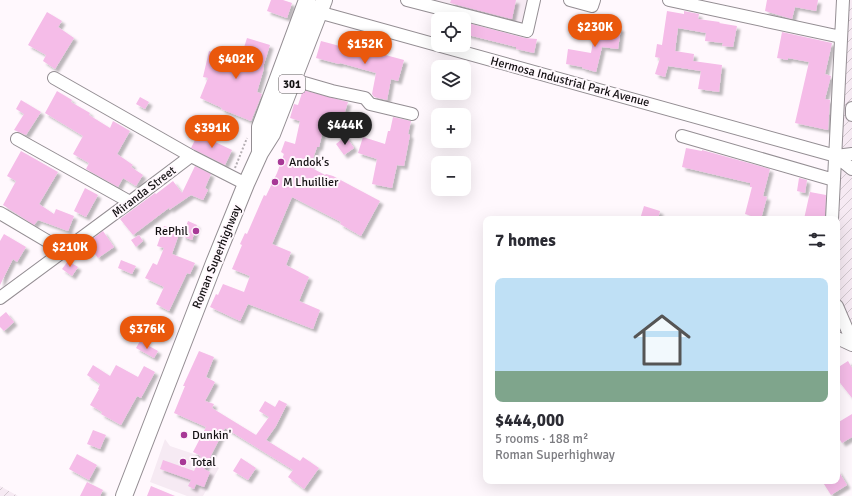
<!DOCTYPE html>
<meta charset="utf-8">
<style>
:root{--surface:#fff;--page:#f7f7f7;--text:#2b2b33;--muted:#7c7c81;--line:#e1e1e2;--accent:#ea580c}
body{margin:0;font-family:Signika,sans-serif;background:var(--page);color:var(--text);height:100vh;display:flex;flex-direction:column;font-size:15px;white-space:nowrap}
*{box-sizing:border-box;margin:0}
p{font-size:13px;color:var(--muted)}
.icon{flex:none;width:22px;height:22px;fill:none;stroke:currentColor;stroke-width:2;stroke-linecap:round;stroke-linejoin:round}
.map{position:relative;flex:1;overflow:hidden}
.sheet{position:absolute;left:483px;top:216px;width:357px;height:268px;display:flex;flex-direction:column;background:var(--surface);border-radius:8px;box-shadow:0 4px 16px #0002}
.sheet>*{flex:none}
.fabs{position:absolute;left:431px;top:12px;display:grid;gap:8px}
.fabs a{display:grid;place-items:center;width:40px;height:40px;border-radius:8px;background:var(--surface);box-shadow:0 4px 16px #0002;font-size:20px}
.price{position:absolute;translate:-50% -34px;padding:0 9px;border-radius:14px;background:var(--accent);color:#fff;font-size:13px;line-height:26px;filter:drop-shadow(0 1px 2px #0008)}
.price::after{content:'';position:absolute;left:50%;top:24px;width:12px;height:9px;margin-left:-6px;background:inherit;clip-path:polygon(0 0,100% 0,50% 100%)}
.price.selected{background:#222;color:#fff}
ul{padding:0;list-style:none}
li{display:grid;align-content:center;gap:8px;height:212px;padding:0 12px}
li+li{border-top:1px solid var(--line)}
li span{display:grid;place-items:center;height:124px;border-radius:8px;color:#555}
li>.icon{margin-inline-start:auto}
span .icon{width:72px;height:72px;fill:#fffc;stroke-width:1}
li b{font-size:17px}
h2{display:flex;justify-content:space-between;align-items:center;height:48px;padding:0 12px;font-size:17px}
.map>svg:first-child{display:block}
</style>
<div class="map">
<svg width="852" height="496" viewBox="0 0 852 496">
<defs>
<pattern id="industrial-furrows" width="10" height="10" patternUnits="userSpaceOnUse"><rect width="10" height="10" fill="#f6eaf3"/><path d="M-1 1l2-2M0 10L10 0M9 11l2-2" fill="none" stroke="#d2c8cf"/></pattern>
<filter id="shadow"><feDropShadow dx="3.5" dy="3.5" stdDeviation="1" flood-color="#0004"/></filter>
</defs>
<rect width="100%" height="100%" fill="#fff8fd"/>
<path fill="#f6eaf3" d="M420,0h110l-7,27z
M165,439l5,7 30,10 19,12 -16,28h-16l-37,-14z"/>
<path fill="url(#industrial-furrows)" d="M849,0h3v327l-13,-23 -2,-9 -1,-76z
M0,486l18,10h-18z"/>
<path fill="#f5bce8" filter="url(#shadow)" d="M271,0h12l9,3 -5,15 -20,-7z
M451,0h65l-4,19 -62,-16z
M767,0h51l-2,11 -21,-4 -3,12 -27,-8z
M667,11l17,3v-3l15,3 -1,5 22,3 -1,1 18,3 -4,21 -11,-1 1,-3 -18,-2 1,-8 -28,-5 -3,23 19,3 -1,7 29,4 -3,27 -21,-3 3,-18 -33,-5 -3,11 -10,-3 5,-16 -5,-1 2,-13 5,1z
M47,12l15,9 -4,6 16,11 -19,31 -12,-8 3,-6 -18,-10z
M464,22l61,16 12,1 -3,14 -18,-4v-2l-52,-13z
M596,24l25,4 -3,21 -16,-2 -6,25 -14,-4v-1l-16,-3 2,-15 23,4z
M782,32l50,11 -7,31 6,2 -6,23 5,1 -2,30 -33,-7 14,-61 -21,-4v2l-11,-2z
M247,38l23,7 -7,22 1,1 -7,24 5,2 -11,27 -30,-12 1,-1 -22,-10 8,-20 -5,-1 6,-26 31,9z
M321,41l30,8 1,-3 52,14 -6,21 -7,-2 -4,21 -13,-3 -2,-3 4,-21 -36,-10 -1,1 -23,-6z
M303,90l45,12 -5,16 5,2 -3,11 -21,-5 -5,21h-2l-7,20 15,8 1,-1 7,2 47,25 -19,35 -21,-12 1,-2 -49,-25 -20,47 19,8 -5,13 23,12 -10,24 21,9 -7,19 -65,-25 -8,17 -30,-14 6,-13 2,1 5,-11 21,8 6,-16 -18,-7 10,-24 -2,-1 5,-11 2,1 17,-39 2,1 11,-23 7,-19 -3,-2 4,-11 10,3 5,-23 -10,-3 4,-14 4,1z
M57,91l15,9 -1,2 19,11 -1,2 21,13 3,-7 17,10 -13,23 16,11 -2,2 12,8 -7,11 -13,-8 -5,9 -32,-18 3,-6 -16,-9 10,-18 -38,-23z
M140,97l9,5 -4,7 -9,-5z
M21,100l20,12 -15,23 -12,-5 10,-16 -8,-5z
M393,117l18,4 -3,13 2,1 -6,31 -7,-1 -5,23 -20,-4 5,-25 -19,-6 5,-16 22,7 3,-13h2z
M198,134l34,16 -7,15 -34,-17z
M346,136l8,12 -10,7 -8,-11z
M686,148l16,3v-1l68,19 -7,27 4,1 -6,22 -16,-5 7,-27h-2v-4l-68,-16z
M21,151l37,21 -19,32 15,10 2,-5 18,7 -6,15 -30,-11 -4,5 -31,-20 13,-24 -9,-5z
M195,166l16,8 -6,14 3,2 -5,10 -12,-5 -22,15 1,-3 -37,28 -13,-16 35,-26 1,1 17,-13 9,12z
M799,178l8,2 -2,13 -8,-2z
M85,188l13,7 -12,22 -12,-6z
M810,192l16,3 -1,24h-21z
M644,206l16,5 -2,8h-18z
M188,221l9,4 -5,15 -10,-4z
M164,226l16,5 -8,23 23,9 -5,11 -3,-1 -18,38 -13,-7 8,-17 -19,-9 8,-15 4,2 7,-17 -7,-2z
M103,231l11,16 -16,11 -11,-15z
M4,234l22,13 -9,15 -4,-3 -13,26v-44z
M139,235l4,6 -7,6 -5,-7z
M121,260l15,6 -4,8 -14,-6z
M68,261l10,6 -6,9 -10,-7z
M6,312l8,10 -10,9 -4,-4v-10z
M140,341l18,10 -4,7 -18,-10z
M199,351l15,6 -8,20 9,5 -10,19 9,3 -2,4 44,27 13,-18 -10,-6 6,-10 10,6 4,-7 8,4 -11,22 -10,14 34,21 3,-4 16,11 -15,21 -16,-12 5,-7 -68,-42 -21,41 6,3 -6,15 -8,-3 -2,5 -6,-3 3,-6 -31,-11 3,-9 31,11 7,-15 -8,-4 13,-25 -32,-14 11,-27h-2z
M848,361l4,7v30l-15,-19v-11z
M93,365l17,11 6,-11 22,12 6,-11 11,6 -14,26 -4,-2 -16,29 -20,-11 1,-2 -12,-7 9,-16h-1l2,-5 -13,-9z
M852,414v23l-10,6 -5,-8v-12z
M93,430l13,5 -6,14 -13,-5z
M77,454l20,11 -8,15 -20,-11z
M241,458l15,10 -8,12 -15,-9z
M837,469l10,16 -16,10 -9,-14h15z
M87,482l16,8 -3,6h-20z
M151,486l24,10h-28z"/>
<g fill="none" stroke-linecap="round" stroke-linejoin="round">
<g stroke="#948e93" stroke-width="14">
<path id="minor" d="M407,0l120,31 7,-31
M570,0l22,6 2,-6
M669,0l172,37
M311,10l525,146 16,-2
M54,78l137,78 55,28
M294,80l38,11 33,7 5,6 42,10
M852,108v7
M682,136l152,44
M17,139l113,63
M836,156l16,13
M0,213l64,38
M832,219l11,-219
M0,298l130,-96 61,-46
M837,306l15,35
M837,338l15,7"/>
</g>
<g stroke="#948e93" stroke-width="18">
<path id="major" d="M260,153v-26l47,-127
M124,496l90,-233 32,-79 14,-31 12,-19 52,-134"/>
</g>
<path stroke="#b4aeb2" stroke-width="2" stroke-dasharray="2 2" stroke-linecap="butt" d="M235,168l12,-30"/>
<use href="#minor" stroke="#fff" stroke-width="12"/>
<use href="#major" stroke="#fff" stroke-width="16"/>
</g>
<g fill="#a73896" stroke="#fff8fd" stroke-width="1.5">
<circle cx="281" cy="162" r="4"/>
<circle cx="275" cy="182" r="4"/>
<circle cx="196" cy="231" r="4"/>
<circle cx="184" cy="435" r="4"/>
<circle cx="183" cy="462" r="4"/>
</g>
<g text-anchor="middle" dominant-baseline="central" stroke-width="4" stroke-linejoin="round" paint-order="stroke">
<rect fill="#fff8fd" stroke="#5a5658" stroke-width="1" x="279" y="75" width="26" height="18" rx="3"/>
<g font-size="11" font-weight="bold" fill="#131012">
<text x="292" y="84">301</text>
</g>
<g font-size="12" fill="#131012" stroke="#fff8fd">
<text transform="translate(570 82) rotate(15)">Hermosa Industrial Park Avenue</text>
<text transform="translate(144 192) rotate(-37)">Miranda Street</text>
<text transform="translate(217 257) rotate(-68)">Roman Superhighway</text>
</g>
<g font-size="12" fill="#131012" stroke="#fff8fd" text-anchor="start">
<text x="289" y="162">Andok's</text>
<text x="283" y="182">M Lhuillier</text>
<text x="188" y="231" text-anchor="end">RePhil</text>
<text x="192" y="435">Dunkin'</text>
<text x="191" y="462">Total</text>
</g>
</g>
</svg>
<div class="fabs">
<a><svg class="icon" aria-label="locate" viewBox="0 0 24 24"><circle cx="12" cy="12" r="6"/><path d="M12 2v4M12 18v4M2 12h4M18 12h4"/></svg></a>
<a><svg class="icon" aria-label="layers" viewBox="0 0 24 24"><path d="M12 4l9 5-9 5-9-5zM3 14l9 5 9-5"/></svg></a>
<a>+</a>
<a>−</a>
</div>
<b class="price" style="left:595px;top:48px">$230K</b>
<b class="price" style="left:365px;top:65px">$152K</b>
<b class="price" style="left:236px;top:80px">$402K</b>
<b class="price selected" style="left:345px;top:146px">$444K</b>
<b class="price" style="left:212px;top:149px">$391K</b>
<b class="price" style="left:70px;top:268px">$210K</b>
<b class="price" style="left:147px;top:350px">$376K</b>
<section class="sheet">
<h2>7 homes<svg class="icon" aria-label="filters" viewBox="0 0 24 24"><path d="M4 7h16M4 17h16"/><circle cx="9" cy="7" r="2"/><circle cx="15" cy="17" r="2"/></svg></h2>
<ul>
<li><span style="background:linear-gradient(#bfe0f5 75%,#7fa58c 0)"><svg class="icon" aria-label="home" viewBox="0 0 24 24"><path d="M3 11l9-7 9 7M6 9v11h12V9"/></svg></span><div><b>$444,000</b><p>5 rooms · 188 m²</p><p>Roman Superhighway</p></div></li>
</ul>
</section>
</div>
